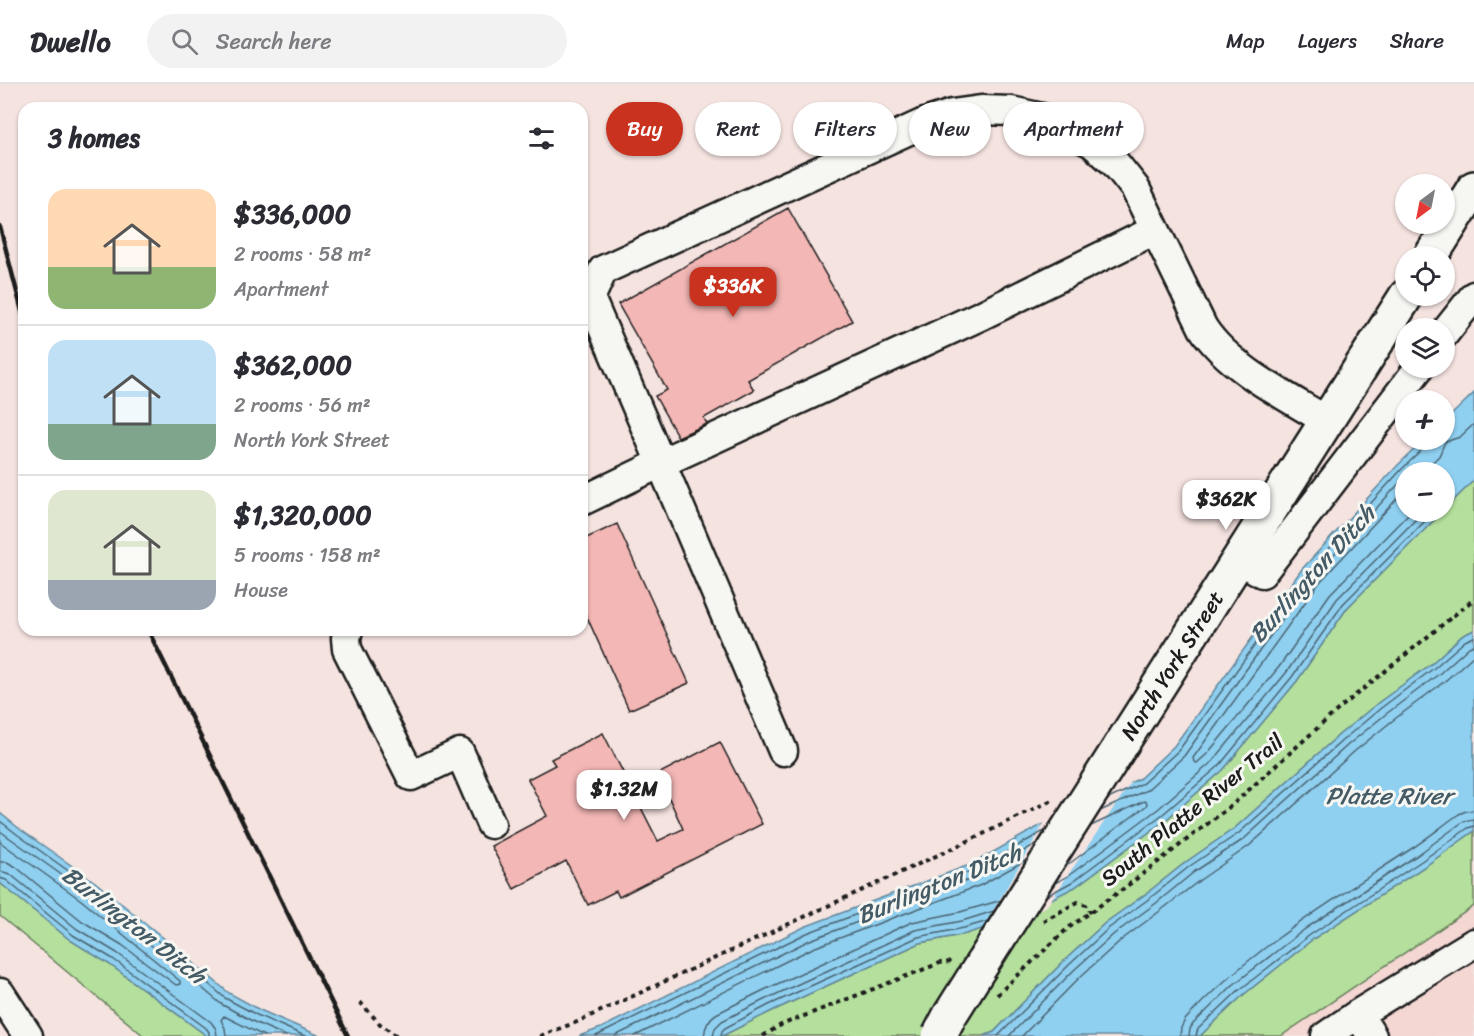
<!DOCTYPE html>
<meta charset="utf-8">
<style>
:root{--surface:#fff;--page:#f2f2f3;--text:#2b2b33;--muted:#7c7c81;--line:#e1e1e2;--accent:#c8321e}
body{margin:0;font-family:Sriracha,sans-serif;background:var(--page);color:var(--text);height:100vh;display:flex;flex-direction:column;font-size:22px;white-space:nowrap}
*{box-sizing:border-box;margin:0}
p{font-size:20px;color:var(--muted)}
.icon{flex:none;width:33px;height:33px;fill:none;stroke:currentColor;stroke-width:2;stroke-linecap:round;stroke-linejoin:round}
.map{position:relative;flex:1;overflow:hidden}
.details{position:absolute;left:18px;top:18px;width:570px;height:534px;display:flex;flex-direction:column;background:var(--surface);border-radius:18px;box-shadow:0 2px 4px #0004}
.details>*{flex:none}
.guide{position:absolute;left:606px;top:18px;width:570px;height:54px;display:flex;gap:12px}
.needle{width:39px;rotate:212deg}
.buttons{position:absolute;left:1395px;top:90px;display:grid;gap:12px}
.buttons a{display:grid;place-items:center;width:60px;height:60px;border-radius:50%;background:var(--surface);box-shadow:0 2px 4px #0004;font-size:30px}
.price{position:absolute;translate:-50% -51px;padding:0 14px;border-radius:12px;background:#fff;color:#222;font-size:20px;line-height:39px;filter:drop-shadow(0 2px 3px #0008)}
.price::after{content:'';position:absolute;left:50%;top:36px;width:18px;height:14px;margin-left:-9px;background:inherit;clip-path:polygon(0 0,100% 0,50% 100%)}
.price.selected{background:var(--accent);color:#fff}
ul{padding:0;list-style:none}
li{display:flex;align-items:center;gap:18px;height:150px;padding:0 30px}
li+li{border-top:2px solid var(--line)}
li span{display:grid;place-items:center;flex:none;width:168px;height:120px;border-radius:18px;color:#555}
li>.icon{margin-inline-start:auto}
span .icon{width:72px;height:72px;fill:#fffc;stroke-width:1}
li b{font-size:26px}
h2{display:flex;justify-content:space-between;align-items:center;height:72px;padding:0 30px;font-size:26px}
.tag{padding:0 21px;border-radius:27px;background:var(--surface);box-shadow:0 2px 4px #0004;font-size:21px;line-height:54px}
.tag.selected{background:var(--accent);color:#fff}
header{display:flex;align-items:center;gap:36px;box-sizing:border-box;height:84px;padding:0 30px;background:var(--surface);border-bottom:2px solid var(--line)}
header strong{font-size:28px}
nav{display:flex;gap:33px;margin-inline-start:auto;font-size:21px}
.search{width:420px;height:54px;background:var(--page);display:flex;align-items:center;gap:15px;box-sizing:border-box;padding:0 21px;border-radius:33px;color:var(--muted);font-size:22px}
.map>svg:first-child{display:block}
</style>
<header>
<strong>Dwello</strong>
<div class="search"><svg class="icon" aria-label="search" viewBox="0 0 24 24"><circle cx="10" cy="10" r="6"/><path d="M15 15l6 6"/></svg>Search here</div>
<nav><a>Map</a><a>Layers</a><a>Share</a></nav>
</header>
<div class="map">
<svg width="1474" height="952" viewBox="0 0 1474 952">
<rect width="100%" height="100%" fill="#f5e3e0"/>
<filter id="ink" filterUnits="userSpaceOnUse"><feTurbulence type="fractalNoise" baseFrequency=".0167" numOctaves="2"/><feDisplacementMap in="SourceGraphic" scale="12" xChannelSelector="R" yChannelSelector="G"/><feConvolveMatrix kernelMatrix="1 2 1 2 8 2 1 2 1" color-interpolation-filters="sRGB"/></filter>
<g filter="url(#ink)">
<path fill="#f4d6d3" d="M1474,822v130h-193z"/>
<path fill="#b4df9c" stroke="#687e5c" stroke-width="1.5" d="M1474,396v150l-12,6 -31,28 -53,39 -38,31 -105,94 -49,34 -39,31 -42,30 -40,37 -71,72 -10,4h-262l50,-25 148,-68 46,-9 109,-47 92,-68 56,-49 74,-89 50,-73 95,-96h2l1,-3z
M1474,747v75l-193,130h-81l42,-40 71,-57 114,-74z
M0,799l70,57 39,24 98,72h-63l-144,-120z"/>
<path fill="#8fcff0" stroke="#61879b" stroke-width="1.5" d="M1474,309v87l-29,29 -1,-37h-38v40h36l-95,96 -50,73 -74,89 -56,49 -92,68 -65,33 -44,14 -46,9 -148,68 -50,25h-143l22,-8 203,-101 168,-63 64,-36 90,-44 13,-5 35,-33 128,-177 96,-104 26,-25h20l1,-19z
M1474,546v201l-47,34 -114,74 -71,57 -42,40h-216l10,-4 71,-72 40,-37 42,-30 39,-31 49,-34 105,-94 38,-31 53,-39 31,-28z
M0,729l21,17 74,52 82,67 52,44 31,17 60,26h-113l-4,-3 -94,-69 -39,-24 -70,-57z"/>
<path fill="#f5e3e0" d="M1134,694l-87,128 -36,17 -31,10 66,-113 72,-36z"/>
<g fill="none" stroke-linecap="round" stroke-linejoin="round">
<path stroke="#4a6471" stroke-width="1.5" d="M1422,388l17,-16 6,-14 15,-5 14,-13
M1406,405l-87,94 -126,175 1,4 3,1 10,-9 72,-87 51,-73 80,-82
M1108,715l35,-16 36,-33 128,-177 95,-104 24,-23 2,-6
M1100,727l47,-21 37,-34 128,-178 94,-102
M0,737l18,14 73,52 82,66 52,45 32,17 48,21
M0,747l87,62 81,66 53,45 33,18 32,14
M0,758l81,58 99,81v3l-4,1 -54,-40 -40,-24 -66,-54 -9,-5h-7
M1065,783l81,-61 1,-3 -3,-2 -53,25
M0,787l10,3 67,55 40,24 94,69 5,7 1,7
M0,794l6,2 67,55 40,24 93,69 3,4v4
M1055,799l13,-7 90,-67 55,-48 73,-88 51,-74 86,-87
M1046,812l26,-14 91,-68 56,-48 73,-89 51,-73 91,-92
M226,952l-1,-8 -4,-8 3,-4 40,20
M596,952l211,-103 167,-63 72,-40
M615,952l195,-96 167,-63 61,-34
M635,952l178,-88 168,-63 47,-26
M704,952c1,-10 4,-17 12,-22l46,-23 150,-69 48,-10 42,-12
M713,952l2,-8 7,-7 44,-22 149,-69 47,-9 32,-10
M721,952l1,-5 3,-3 44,-23 149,-68 46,-9 24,-7
M998,952l71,-71 40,-37 41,-30 40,-32 49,-33 105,-94 37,-31 53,-40 31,-27 9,-4
M1009,952l65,-66 40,-36 41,-30 39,-32 50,-33 105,-95 37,-30 53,-40 30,-27 5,-2
M1022,952l58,-59 40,-36 40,-30 40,-31 49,-34 106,-95 37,-30 53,-40 29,-26
M1180,952l1,-8 4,-8c64,-70 147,-119 226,-171 17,-11 32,-24 48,-35l7,-3 8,-1
M1189,952l1,-7 3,-5 40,-39 72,-56 114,-75 45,-33 10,-2
M1196,952l2,-7 40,-38 72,-56 113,-75 45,-32 6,-2"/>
</g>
<path fill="#f3b7b5" stroke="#1c1c1c" stroke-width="1.5" d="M788,124l64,113 -104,59 6,10 -50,28 3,6 -29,13 -23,-41 12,-6 -49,-86z
M617,440l72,159 -60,27 -47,-104v-66z
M603,649l55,108 25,-12 -25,-55 62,-32 42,82 -143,73 -3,-6 -28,14 -22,-44 -52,28 -23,-43 56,-30 -19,-37 27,-14 -4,-6z"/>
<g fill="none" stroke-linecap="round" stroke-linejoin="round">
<g stroke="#1c1c1c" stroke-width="33">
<path id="minor" d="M1155,146l-173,85 -321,148 -71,-165 13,-28 319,-146 30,-10 29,-4 30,1 31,7 50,25 23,20 20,25 68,140c26,40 83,68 124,93
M1444,250l30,-38
M582,417l79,-38 122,288
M1239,475l23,14 157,-205
M348,546l-2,8 1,11 64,127 49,-23 31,71
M0,909l28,43
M1358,930l116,-71
M1326,952l32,-22 14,22"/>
</g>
<g stroke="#1c1c1c" stroke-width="38">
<g id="major">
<path d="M1431,172l43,-68"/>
<path id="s1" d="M982,880l424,-668"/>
</g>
</g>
<path stroke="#1c1c1c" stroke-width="4" stroke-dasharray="4.5 4.5" stroke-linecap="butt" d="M1043,837l35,-19 8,3 5,8
M997,911l70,-66 56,-40 110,-85 108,-97 133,-108
M360,918l20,22 17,12
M540,952l37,-14 400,-185 77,-38
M763,952l18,-11 159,-62 11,-1"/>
<use href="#minor" stroke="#f6f6f2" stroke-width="28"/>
<use href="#major" stroke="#f6f6f2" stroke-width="33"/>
<path stroke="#1c1c1c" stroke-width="4.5" d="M0,143l24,92
M148,546l200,406"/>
<g stroke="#1c1c1c" stroke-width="38" stroke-linecap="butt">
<path id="major-bridge" d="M939,952l11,-21 32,-51"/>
</g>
<use href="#major-bridge" stroke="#f6f6f2" stroke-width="33"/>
</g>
</g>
<g text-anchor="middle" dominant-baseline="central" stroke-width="6" stroke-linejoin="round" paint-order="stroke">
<g font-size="22" fill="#1c1c1c" stroke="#f6f6f2">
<text stroke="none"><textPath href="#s1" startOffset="354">North York Street</textPath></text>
<text transform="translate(1192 726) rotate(-39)">South Platte River Trail</text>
</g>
<g font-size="24" font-style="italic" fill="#445b66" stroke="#f6f6f2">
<text transform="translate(1312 490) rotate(-48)">Burlington Ditch</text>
<text x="1389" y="712">Platte River</text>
<text transform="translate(939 800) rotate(-22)">Burlington Ditch</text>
<text transform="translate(134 841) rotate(38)">Burlington Ditch</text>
</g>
</g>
</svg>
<div class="buttons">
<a><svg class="needle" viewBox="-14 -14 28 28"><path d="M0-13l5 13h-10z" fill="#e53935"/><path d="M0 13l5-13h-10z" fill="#7c7c81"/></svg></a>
<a><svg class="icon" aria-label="locate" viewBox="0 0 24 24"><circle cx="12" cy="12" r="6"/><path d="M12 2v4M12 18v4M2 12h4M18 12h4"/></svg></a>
<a><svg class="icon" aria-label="layers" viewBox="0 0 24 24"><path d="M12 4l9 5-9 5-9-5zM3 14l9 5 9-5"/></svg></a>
<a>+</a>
<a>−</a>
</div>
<b class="price selected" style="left:733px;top:234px">$336K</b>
<b class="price" style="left:1226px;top:447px">$362K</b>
<b class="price" style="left:624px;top:737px">$1.32M</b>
<div class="guide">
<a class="tag selected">Buy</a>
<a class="tag">Rent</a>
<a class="tag">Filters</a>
<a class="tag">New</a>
<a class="tag">Apartment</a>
</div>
<section class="details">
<h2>3 homes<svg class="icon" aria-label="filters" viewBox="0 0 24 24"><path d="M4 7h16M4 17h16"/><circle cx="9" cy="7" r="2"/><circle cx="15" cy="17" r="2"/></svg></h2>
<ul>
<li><span style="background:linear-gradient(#ffd9b3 65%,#8fb573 0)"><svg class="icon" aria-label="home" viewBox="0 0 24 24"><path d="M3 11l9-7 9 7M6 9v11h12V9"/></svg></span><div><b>$336,000</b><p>2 rooms · 58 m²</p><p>Apartment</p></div></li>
<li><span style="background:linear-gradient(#bfe0f5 70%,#7fa58c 0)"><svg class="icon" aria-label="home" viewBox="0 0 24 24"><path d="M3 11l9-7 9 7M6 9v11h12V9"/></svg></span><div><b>$362,000</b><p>2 rooms · 56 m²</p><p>North York Street</p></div></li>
<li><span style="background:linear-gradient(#dfe7d0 75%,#9aa5b1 0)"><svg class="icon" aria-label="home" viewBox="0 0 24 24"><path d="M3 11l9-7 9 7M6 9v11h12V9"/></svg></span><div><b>$1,320,000</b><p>5 rooms · 158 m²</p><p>House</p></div></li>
</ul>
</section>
</div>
